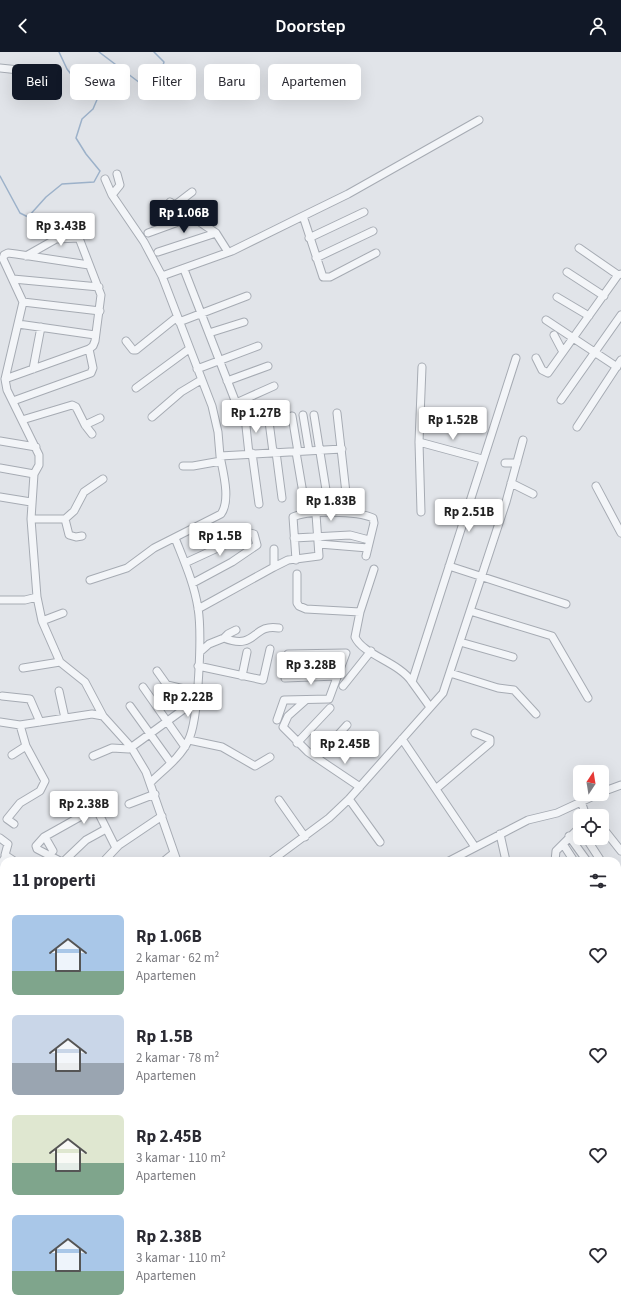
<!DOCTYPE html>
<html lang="id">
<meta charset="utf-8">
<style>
:root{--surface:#fff;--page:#f7f7f7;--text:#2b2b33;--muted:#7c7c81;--accent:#111827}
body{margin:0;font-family:"Source Sans 3",sans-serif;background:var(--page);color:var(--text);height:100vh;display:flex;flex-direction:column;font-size:15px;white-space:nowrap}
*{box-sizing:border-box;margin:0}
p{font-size:13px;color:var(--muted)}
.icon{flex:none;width:22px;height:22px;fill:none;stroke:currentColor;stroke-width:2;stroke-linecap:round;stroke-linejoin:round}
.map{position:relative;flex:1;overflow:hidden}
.sheet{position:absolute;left:0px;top:805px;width:621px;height:456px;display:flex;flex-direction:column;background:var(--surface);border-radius:12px 12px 0 0;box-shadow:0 4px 16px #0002}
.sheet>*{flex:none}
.top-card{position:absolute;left:12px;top:12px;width:400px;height:36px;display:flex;gap:8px}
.needle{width:26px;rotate:12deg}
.tools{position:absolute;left:573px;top:713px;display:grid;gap:8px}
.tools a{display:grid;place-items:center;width:36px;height:36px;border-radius:6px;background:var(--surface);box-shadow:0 4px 16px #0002;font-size:20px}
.price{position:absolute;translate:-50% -34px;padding:0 9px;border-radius:4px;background:#fff;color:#222;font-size:13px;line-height:26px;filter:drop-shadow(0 1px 2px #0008)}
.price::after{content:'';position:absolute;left:50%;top:24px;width:12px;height:9px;margin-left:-6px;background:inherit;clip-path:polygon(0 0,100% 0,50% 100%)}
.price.active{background:var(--accent);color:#fff}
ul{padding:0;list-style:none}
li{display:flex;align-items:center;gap:12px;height:100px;padding:0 12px}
li span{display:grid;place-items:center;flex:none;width:112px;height:80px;border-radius:6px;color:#555}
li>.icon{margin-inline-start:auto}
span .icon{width:48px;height:48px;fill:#fffc;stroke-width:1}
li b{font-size:17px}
h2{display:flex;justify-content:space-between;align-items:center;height:48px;padding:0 12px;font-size:17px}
.chip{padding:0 14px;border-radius:6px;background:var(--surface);box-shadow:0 4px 16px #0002;font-size:14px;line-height:36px}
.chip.active{background:var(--accent);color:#fff}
header{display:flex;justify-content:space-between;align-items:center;height:52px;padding:0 12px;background:var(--accent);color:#fff;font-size:18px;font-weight:600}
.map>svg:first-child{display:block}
</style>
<header><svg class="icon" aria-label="back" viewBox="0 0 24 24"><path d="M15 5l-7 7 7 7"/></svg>Doorstep<svg class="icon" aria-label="person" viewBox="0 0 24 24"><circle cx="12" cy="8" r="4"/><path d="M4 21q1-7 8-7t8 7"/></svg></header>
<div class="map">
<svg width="621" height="1261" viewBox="0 0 621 1261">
<rect width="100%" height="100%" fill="#e1e4e9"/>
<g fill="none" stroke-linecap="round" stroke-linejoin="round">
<path stroke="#9cb1c9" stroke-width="1.5" d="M99,0l41,31 20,-8 4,-13 -10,-10
M0,124l20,37 8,4 18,-20 16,-13 32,-2 6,-11 -14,-17 -10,-16 6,-19 11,-10 6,-14 -8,-13 -11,4 -13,-17 -8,-17"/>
<g stroke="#a6abb3" stroke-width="9">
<path id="minor" d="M0,16l19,2 5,7 18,12
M117,122l3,11 -8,10 32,47 18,34 50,130 6,26 2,24
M105,127l7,16
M170,150l46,31 12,19
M175,153l17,-13
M303,164l45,-22 131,-74
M74,171l5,15
M148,181l44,-16
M309,186l55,-26
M579,196l39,27
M158,200l58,-19
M26,204l30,-17 23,-1 22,57 -6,46 -2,5 -4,3
M316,206l57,-27
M89,213l-73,-11 -8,-1 -4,2 -1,4 20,43 -18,77 2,11 32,65v10l-5,9 -3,45 6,78 5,24 18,41 25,20 18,34
M185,220l51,131 38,-17
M567,220l37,24
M162,224l70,-25 71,-35 20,61h7l46,-24
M13,227l86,8
M557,245l32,19
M23,250l77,9
M546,268l71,47
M179,270l68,-26
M18,272l77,11
M209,281l35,-11
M554,283l9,17
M126,289l7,9h3l41,-33
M536,306l6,12 6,3 70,-98 3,-1
M33,317l8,-42
M197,317l61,-23
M5,327l84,-30 4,19 -2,5 -78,28
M227,329l41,-15
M136,336l53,-39
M561,348l60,-85
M337,361l9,80
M268,362l5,38
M303,363l6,36
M314,363l13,81
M292,364l6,36
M152,365l29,-25 20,-12
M245,365l4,37
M22,368l50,-15 4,2 9,18 15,-7
M85,373l7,9
M577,375l44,-67
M0,389l36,6
M419,390l63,17
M276,400l6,46
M296,400l8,47 3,1
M252,401l7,51
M505,411h12
M183,414h10l28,-5
M0,416l34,6
M511,431l22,11
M596,434l25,47
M0,445l31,5
M421,460l-2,-70 3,-75
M31,467h34l9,-8 10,-19 19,-13
M65,467l4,16 7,2 6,-1
M294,486l56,-3 19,5
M319,492l49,4
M296,508l-3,-43c14,-7 65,-6 80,1l1,5 -8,33
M185,511l65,-30 4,1 3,11 -25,17 -39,21
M449,514l117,38
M274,515l14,-7 31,-4 -3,-42
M374,517l-14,43 -5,25c8,18 44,25 57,45
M297,522v29l2,3 7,3 54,3
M90,528l37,-12 27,-20 67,-34c10,-14 2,-42 -1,-58l122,-7
M0,548h25l12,-3
M198,557l76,-42v-18
M470,559l82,25 36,62
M42,569l21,-8
M224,586l4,-4 8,-4
M460,590l53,15
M200,600l9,-8 15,-6c33,13 28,-15 55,-10
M198,614l65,14 7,-31
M23,616l37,-6
M450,621l48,15 16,2 22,24
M242,624l5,-24
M285,626l52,-2
M167,633l30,7
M343,634l28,-35
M143,635l42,60
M59,639l6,27
M2,644l28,3 10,23
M306,648l-18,16 -5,11 25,25 52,35
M130,654l41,57
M430,655l-18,-25 104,-324
M277,668l7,-20 45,-1 17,-46 -58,1
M0,670l20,3 72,-11 11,2 28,31 15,25 31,89
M402,687l73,108
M189,688l33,7 33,19 15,-9
M297,691l33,-35
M12,703l14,-9
M93,704l19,-8 17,1 55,-40 -27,-38
M318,705l29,-32
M151,730c13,-13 29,-24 37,-41 11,-20 14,-109 10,-133 -4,-25 -14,-47 -23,-70
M437,736l53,-45v-4l-15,-6
M602,740l19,-7
M349,747l31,43
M279,748l26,37
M581,749l5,15
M129,752l26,-10
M14,772l-7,-5 13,-16 20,-12 5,-10 -19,-35 -6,-21
M602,775l19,24
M500,782l6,27
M569,784l18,25
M45,785l8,14
M0,786l8,6 -3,11 9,6
M586,786l15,23
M563,792l11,17
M60,809l-23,-12 -1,-3 8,-9 50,-28 3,1 19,38
M64,809l22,-21 20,-11
M104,809l15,-16 43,-29
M164,809l10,-8
M271,809l58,-43 20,-19 94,-106 63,-191 17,-62
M449,809l79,-41 29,-7 41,-19
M555,809l1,-10 24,-24
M0,813l6,-9
M617,838l4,8
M617,887l4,7
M0,902l4,-9
M0,931l4,1
M0,1025l4,1
M0,1051l4,-9
M0,1064l4,1
M0,1156l4,3
M617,1162l4,-1
M0,1175l4,-4
M617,1179l4,-3
M617,1207l4,4
M617,1238l4,-4
M175,1257l3,4
M454,1257l6,4
M43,1261l2,-4
M247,1261l5,-4
M530,1261l3,-4
M558,1261l5,-4
M593,1261l4,-4"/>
</g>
<use href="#minor" stroke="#f3f5f8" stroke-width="7"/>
</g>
</svg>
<div class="tools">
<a><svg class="needle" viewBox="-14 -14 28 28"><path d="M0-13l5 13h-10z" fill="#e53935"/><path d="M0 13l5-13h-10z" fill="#7c7c81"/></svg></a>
<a><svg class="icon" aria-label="locate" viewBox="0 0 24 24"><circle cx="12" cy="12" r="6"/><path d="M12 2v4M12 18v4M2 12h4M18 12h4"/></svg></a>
</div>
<b class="price active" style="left:184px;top:182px">Rp 1.06B</b>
<b class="price" style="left:61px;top:195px">Rp 3.43B</b>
<b class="price" style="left:256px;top:382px">Rp 1.27B</b>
<b class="price" style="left:453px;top:389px">Rp 1.52B</b>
<b class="price" style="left:331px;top:470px">Rp 1.83B</b>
<b class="price" style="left:469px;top:481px">Rp 2.51B</b>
<b class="price" style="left:220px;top:505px">Rp 1.5B</b>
<b class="price" style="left:311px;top:634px">Rp 3.28B</b>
<b class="price" style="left:188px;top:666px">Rp 2.22B</b>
<b class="price" style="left:345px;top:713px">Rp 2.45B</b>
<b class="price" style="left:84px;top:773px">Rp 2.38B</b>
<div class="top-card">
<a class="chip active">Beli</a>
<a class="chip">Sewa</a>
<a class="chip">Filter</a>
<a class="chip">Baru</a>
<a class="chip">Apartemen</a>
</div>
<section class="sheet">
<h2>11 properti<svg class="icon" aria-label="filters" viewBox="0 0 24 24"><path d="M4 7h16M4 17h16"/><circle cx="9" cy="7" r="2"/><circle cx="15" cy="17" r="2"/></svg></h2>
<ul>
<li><span style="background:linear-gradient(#a9c7e8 70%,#7fa58c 0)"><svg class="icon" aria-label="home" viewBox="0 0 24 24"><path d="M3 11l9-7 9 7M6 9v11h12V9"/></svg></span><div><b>Rp 1.06B</b><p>2 kamar · 62 m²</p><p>Apartemen</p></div><svg class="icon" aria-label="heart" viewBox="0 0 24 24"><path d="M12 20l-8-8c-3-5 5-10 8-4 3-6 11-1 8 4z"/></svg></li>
<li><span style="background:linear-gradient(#c9d6e8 60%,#9aa5b1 0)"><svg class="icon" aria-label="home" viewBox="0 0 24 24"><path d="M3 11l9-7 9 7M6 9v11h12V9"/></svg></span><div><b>Rp 1.5B</b><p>2 kamar · 78 m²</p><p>Apartemen</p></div><svg class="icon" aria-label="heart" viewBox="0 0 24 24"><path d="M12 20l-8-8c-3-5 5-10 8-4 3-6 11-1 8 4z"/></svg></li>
<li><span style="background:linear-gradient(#dfe7d0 60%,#7fa58c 0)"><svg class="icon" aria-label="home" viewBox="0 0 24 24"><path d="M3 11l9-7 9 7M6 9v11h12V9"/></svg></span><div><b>Rp 2.45B</b><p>3 kamar · 110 m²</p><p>Apartemen</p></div><svg class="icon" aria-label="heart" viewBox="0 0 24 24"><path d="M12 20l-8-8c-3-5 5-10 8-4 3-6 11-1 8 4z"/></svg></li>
<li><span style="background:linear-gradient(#a9c7e8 70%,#7fa58c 0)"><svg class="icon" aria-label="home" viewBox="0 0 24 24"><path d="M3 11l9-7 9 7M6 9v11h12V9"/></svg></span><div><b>Rp 2.38B</b><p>3 kamar · 110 m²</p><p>Apartemen</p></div><svg class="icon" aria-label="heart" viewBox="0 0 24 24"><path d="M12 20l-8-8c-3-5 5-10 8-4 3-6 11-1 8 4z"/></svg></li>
</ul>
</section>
</div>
